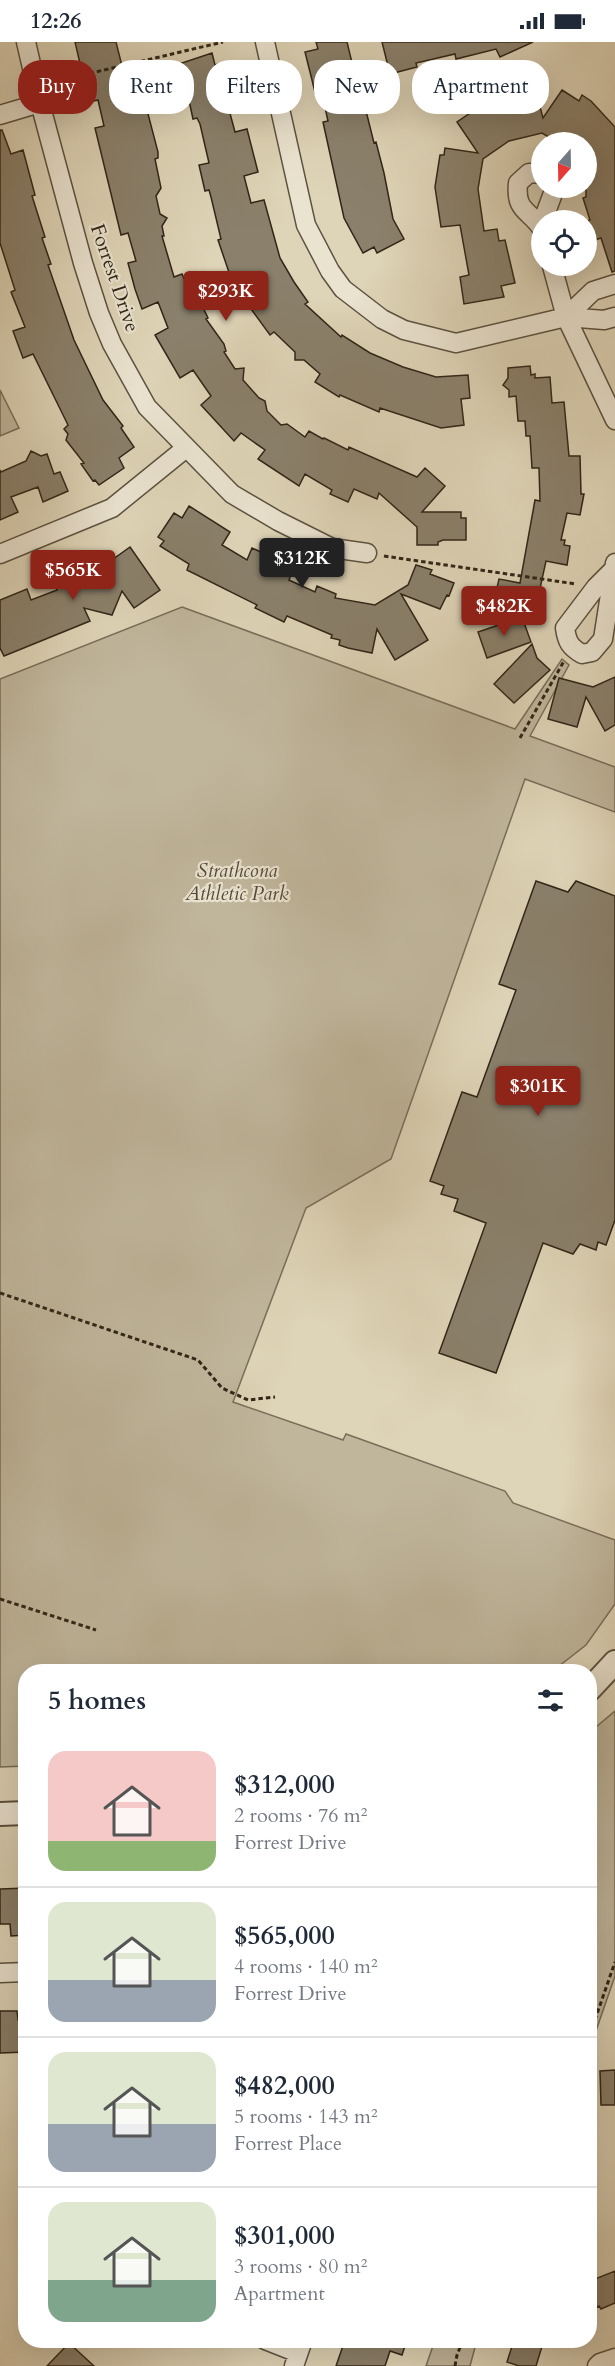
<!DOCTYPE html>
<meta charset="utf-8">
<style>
:root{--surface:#fff;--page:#f2f2f3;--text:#1f2937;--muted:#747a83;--line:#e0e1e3;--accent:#8f2418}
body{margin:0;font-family:Cardo,serif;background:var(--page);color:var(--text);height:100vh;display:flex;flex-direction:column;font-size:22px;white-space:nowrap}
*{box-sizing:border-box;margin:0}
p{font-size:20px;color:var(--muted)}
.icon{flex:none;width:33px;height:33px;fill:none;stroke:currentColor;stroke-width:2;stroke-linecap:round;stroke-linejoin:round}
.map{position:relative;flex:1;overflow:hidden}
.side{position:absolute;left:18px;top:1622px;width:579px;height:684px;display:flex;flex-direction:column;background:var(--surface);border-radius:24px;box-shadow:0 6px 24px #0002}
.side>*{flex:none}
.top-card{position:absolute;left:18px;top:18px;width:579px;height:54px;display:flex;gap:12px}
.needle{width:39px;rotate:200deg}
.fabs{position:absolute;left:531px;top:90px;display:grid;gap:12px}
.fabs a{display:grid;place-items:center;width:66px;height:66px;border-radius:50%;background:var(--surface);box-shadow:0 6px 24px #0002;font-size:30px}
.price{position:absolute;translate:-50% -51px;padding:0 14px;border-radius:6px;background:var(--accent);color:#fff;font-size:20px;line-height:39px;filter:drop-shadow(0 2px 3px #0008)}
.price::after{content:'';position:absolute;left:50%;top:36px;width:18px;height:14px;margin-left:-9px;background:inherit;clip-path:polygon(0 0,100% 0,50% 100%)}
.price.current{background:#222;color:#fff}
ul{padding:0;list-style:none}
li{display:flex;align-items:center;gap:18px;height:150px;padding:0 30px}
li+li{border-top:2px solid var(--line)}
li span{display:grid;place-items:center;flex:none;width:168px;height:120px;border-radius:18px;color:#555}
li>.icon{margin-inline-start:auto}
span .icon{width:72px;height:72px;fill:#fffc;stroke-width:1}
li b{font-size:26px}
h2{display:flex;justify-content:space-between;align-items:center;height:72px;padding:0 30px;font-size:26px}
.chip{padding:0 21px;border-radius:24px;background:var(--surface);box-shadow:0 6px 24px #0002;font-size:21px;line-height:54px}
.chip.current{background:var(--accent);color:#fff}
.status{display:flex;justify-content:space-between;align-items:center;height:42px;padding:0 30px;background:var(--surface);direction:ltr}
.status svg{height:16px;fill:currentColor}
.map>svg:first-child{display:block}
</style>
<div class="status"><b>12:26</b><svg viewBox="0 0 49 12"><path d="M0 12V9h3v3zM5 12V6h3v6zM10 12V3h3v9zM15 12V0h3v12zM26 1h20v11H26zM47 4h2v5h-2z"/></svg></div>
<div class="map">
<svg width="615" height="2324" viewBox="0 0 615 2324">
<rect width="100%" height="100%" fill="#ded4b7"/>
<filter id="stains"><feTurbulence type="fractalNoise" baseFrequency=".00333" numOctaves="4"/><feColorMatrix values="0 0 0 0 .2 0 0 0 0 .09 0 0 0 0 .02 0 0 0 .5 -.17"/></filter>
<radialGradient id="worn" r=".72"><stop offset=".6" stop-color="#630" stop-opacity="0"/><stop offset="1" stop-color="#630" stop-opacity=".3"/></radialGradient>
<path fill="#c0b69c" stroke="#786e5a" stroke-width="1.5" d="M0,348l19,38 -19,8z
M182,565l333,122 47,-70 7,6 -39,71 85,31v45l-90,-33 -134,380 -85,49 -73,194 110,38 3,-6 159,57 8,12 102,37v64l-29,41 -27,21h-7l-6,5h-520l-1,95 -25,1v-1088z
M615,1669v265l-25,72v-316z
M435,2298h42l-7,26h-44z"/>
<path fill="#8a806b" stroke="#302618" stroke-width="1.5" d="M75,0h41l16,64 8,-2 2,7 5,-1 11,42v6l-3,1 6,29 -5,8 4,18 7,4 -5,8 2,10h-2l12,41 8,-3 4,9 6,2 16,33 -2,1 18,25 2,7 -2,1 11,17 9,-1 -1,12 16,18 6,3 2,10 14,14 6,-1 18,13 4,-6 14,8 1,-1 24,12 1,-3 68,30 8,-9 20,18 -23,26h39v6h5v22h-23l-5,2v3h-21v-18l-38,-34 -2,6 -23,-10 -6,13 -18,-8 2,-4 -27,-16 -6,12 -41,-27 7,-9 -24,-17 -7,8 -33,-36 10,-9 -18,-26 -13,8 -25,-43 13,-7 -10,-26 -16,7 -7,-20 -7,-26 8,-2 -8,-28 -7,2 -26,-107 9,-2 -6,-26 -9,2z
M316,0h31l6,25 3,-1 4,14h1l4,14 -3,1 12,48 2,-1 8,31 9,46 11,20 -27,14 -3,-6 -11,6 -19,-35 -21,-96 5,-1 -6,-27 -6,2 -11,-44 13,-3z
M382,0h151l-33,15 -4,-8 -40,10 -1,-5 -39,9 1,4 -27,7z
M212,11l3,12 15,-4 10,42 -12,3 7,26 12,-3 11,43 -14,4 7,27 13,-3 16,58 14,24 14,20 -3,2 36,33 1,-2 28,18 33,14 33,10 32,-2 2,23 -9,1 3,26 -23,3 -61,-20 -1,4 -39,-17 -1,2 -24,-15 5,-8 -16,-14h-9v-8l-21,-20 -4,3 -21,-29 -2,1 -5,-8 -1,1 -7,-13 -16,-47 3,-1 -10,-42 -2,-7 -4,1 -6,-26 10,-2 -9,-39 -3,-6 -4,1 -6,-28 -4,1 -7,-27z
M562,48l17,11 3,-6 9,6 24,26v144l-3,1 -11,-34 -15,5v-22l4,-1 -7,-22 3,-1v-55h-29l-15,-9 -33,8 -26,18 -5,30 6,42 13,-2 2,12 6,-1 10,43 -14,3 3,11 -40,7 -4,-27 9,-2 -9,-50 -19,2 -6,-40 5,-32h4l1,-7 33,5 -21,-31 25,-17 1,2 53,-15 7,26z
M0,88h2l9,24 12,-4 12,45 -3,1 13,41 -3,1 9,26 -3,1 26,75 29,60 20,26 -2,2 13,19 -15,11 5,10 -25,17 -4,-5 -2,1 -12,-17 3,-1 -18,-23 2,-6 -4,-5 4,-4 -35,-71 -10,4 -10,-27 12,-4 -14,-35 4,-2 -15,-47z
M530,324l1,9 4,-1v4l15,-1 2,26 12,-1 5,54h11l1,38h3l-4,21 -13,-2 -6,27h4l-1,5 6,1 -3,19 -21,-4 -9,41 -4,-1 -13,9 -27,-5 6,-26 21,4 15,-83 5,1 -1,-33h-7l-2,-32h-4l-1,-15h-7l-2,-25 -7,1v-7l-6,-5 5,-7v-10z
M31,409l10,5 6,-2 7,20 6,-2 8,19 -25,11 -5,-15 -27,10 7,15 -18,8v-50l1,2 25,-11z
M189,464l41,26 -8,13 25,15 5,-12 42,19 -5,13 26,12 2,-6 19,8 -1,4 40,7 33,-20 8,-20 16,5 -2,4 24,9 -5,13 -2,-1 -7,14 -39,-15 27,46 -33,20 -18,-31 -5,24 -24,-5 -9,-3 1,-5 -9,-2 1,-3 -45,-19 -3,6 -29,-14 2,-3 -70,-35 2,-6 -29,-18 4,-5 -6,-4 16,-24 8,5z
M130,505l30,43 -26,18 -12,-17 -10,24 -28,-7 6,13 -86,35 -4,-8v-48l27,-11 4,11 26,-10 -4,-12 39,-14 3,8z
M522,575l9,25 -44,16 -9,-26z
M532,602l5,14 13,12 -36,33 -20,-19z
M615,635v48l-10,6 -19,-34 -9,30 -29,-8 11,-41 34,9z
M536,839l32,11 8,-11 39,15v324l-9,25 -8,-3 -2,8 -16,-6 -7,10 -30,-11 -47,130 -57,-20 47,-130 -32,-12 4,-12 -17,-5 3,-8 -14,-5 32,-89 15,5 39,-107 -17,-6z
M26,1846v47l-15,1 -1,-12h-10v-35z
M0,1969h17l1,9h8v32l-26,1z
M615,2028v35h-14l-1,-34z
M615,2229v32l-14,6 -2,-3 -9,4v-29z
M345,2298h62l-5,15 -12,-4 -5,15h-49z
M514,2298h30l-8,26h-17l-12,-4z
M69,2301l25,23h-47z"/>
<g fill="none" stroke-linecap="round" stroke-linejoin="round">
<g stroke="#5c5240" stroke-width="21">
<path id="minor" d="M26,0l14,61 43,160 16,50 13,31 35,63 85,87 46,27 54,27 35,5
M265,0l41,183 24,46 13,18 39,30 22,11 52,13 110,-26 38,3 11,-3
M0,73l40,-12
M542,132l-13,-1 -11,10c-3,29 11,26 24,46
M543,178l12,-32
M552,224l14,51 49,103
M566,275l27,-26 22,-7
M0,512l112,-46 74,-60
M614,527l-18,18 -31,41c2,14 5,19 17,26l10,-2 11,-13 12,-76
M0,1931l26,-1
M265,2298l33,13
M294,2324l9,-26
M597,2324l3,-3 15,-5"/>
</g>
<g stroke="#5c5240" stroke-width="26">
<path id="tertiary" d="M590,1647l25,-27
M0,1772l26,-1"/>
</g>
<path stroke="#302618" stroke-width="3" stroke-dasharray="4.5 3" stroke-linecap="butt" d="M53,40l170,-40
M384,514l192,28
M520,696l44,-77
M0,1251l198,67 24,28 26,12 27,-3
M0,1557l96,31
M590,1992l25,-72
M455,2324l2,-11 6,-15"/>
<use href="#minor" stroke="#eae3d0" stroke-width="18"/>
<use href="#tertiary" stroke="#eae3d0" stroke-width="22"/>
</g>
<g text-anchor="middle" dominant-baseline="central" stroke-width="4.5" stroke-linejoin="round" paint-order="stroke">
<g font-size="20" fill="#302618" stroke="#eae3d0">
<text transform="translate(115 236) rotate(71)">Forrest Drive</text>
</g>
<g font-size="20" font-style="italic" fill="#544a39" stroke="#eae3d0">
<text x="237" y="828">Strathcona<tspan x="237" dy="23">Athletic Park</tspan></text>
</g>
</g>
<rect width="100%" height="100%" filter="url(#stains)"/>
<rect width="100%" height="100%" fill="url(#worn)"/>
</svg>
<div class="fabs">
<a><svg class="needle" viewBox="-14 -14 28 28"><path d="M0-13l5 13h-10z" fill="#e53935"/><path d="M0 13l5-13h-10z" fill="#747a83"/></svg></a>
<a><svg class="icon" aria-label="locate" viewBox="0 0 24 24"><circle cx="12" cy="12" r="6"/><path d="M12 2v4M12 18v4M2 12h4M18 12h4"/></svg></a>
</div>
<b class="price" style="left:226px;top:280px">$293K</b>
<b class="price current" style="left:302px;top:547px">$312K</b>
<b class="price" style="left:73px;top:559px">$565K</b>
<b class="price" style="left:504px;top:595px">$482K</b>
<b class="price" style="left:538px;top:1075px">$301K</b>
<div class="top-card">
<a class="chip current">Buy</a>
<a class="chip">Rent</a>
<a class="chip">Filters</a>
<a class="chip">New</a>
<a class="chip">Apartment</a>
</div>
<section class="side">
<h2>5 homes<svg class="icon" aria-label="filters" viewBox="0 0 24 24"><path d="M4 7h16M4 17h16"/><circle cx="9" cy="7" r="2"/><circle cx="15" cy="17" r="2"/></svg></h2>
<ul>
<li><span style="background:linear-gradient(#f6c9c9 75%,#8fb573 0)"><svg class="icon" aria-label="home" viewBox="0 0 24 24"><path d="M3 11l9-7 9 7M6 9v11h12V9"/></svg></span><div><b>$312,000</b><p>2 rooms · 76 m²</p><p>Forrest Drive</p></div></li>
<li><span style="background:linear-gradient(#dfe7d0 65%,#9aa5b1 0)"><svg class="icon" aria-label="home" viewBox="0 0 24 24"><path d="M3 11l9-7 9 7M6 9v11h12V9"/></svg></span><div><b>$565,000</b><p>4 rooms · 140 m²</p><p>Forrest Drive</p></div></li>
<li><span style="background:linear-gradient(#dfe7d0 60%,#9aa5b1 0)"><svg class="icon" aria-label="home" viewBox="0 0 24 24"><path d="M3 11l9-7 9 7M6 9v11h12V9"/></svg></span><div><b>$482,000</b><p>5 rooms · 143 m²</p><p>Forrest Place</p></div></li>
<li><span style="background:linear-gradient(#dfe7d0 65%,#7fa58c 0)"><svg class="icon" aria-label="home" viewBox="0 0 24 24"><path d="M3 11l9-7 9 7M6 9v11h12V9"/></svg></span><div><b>$301,000</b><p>3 rooms · 80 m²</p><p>Apartment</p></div></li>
</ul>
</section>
</div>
